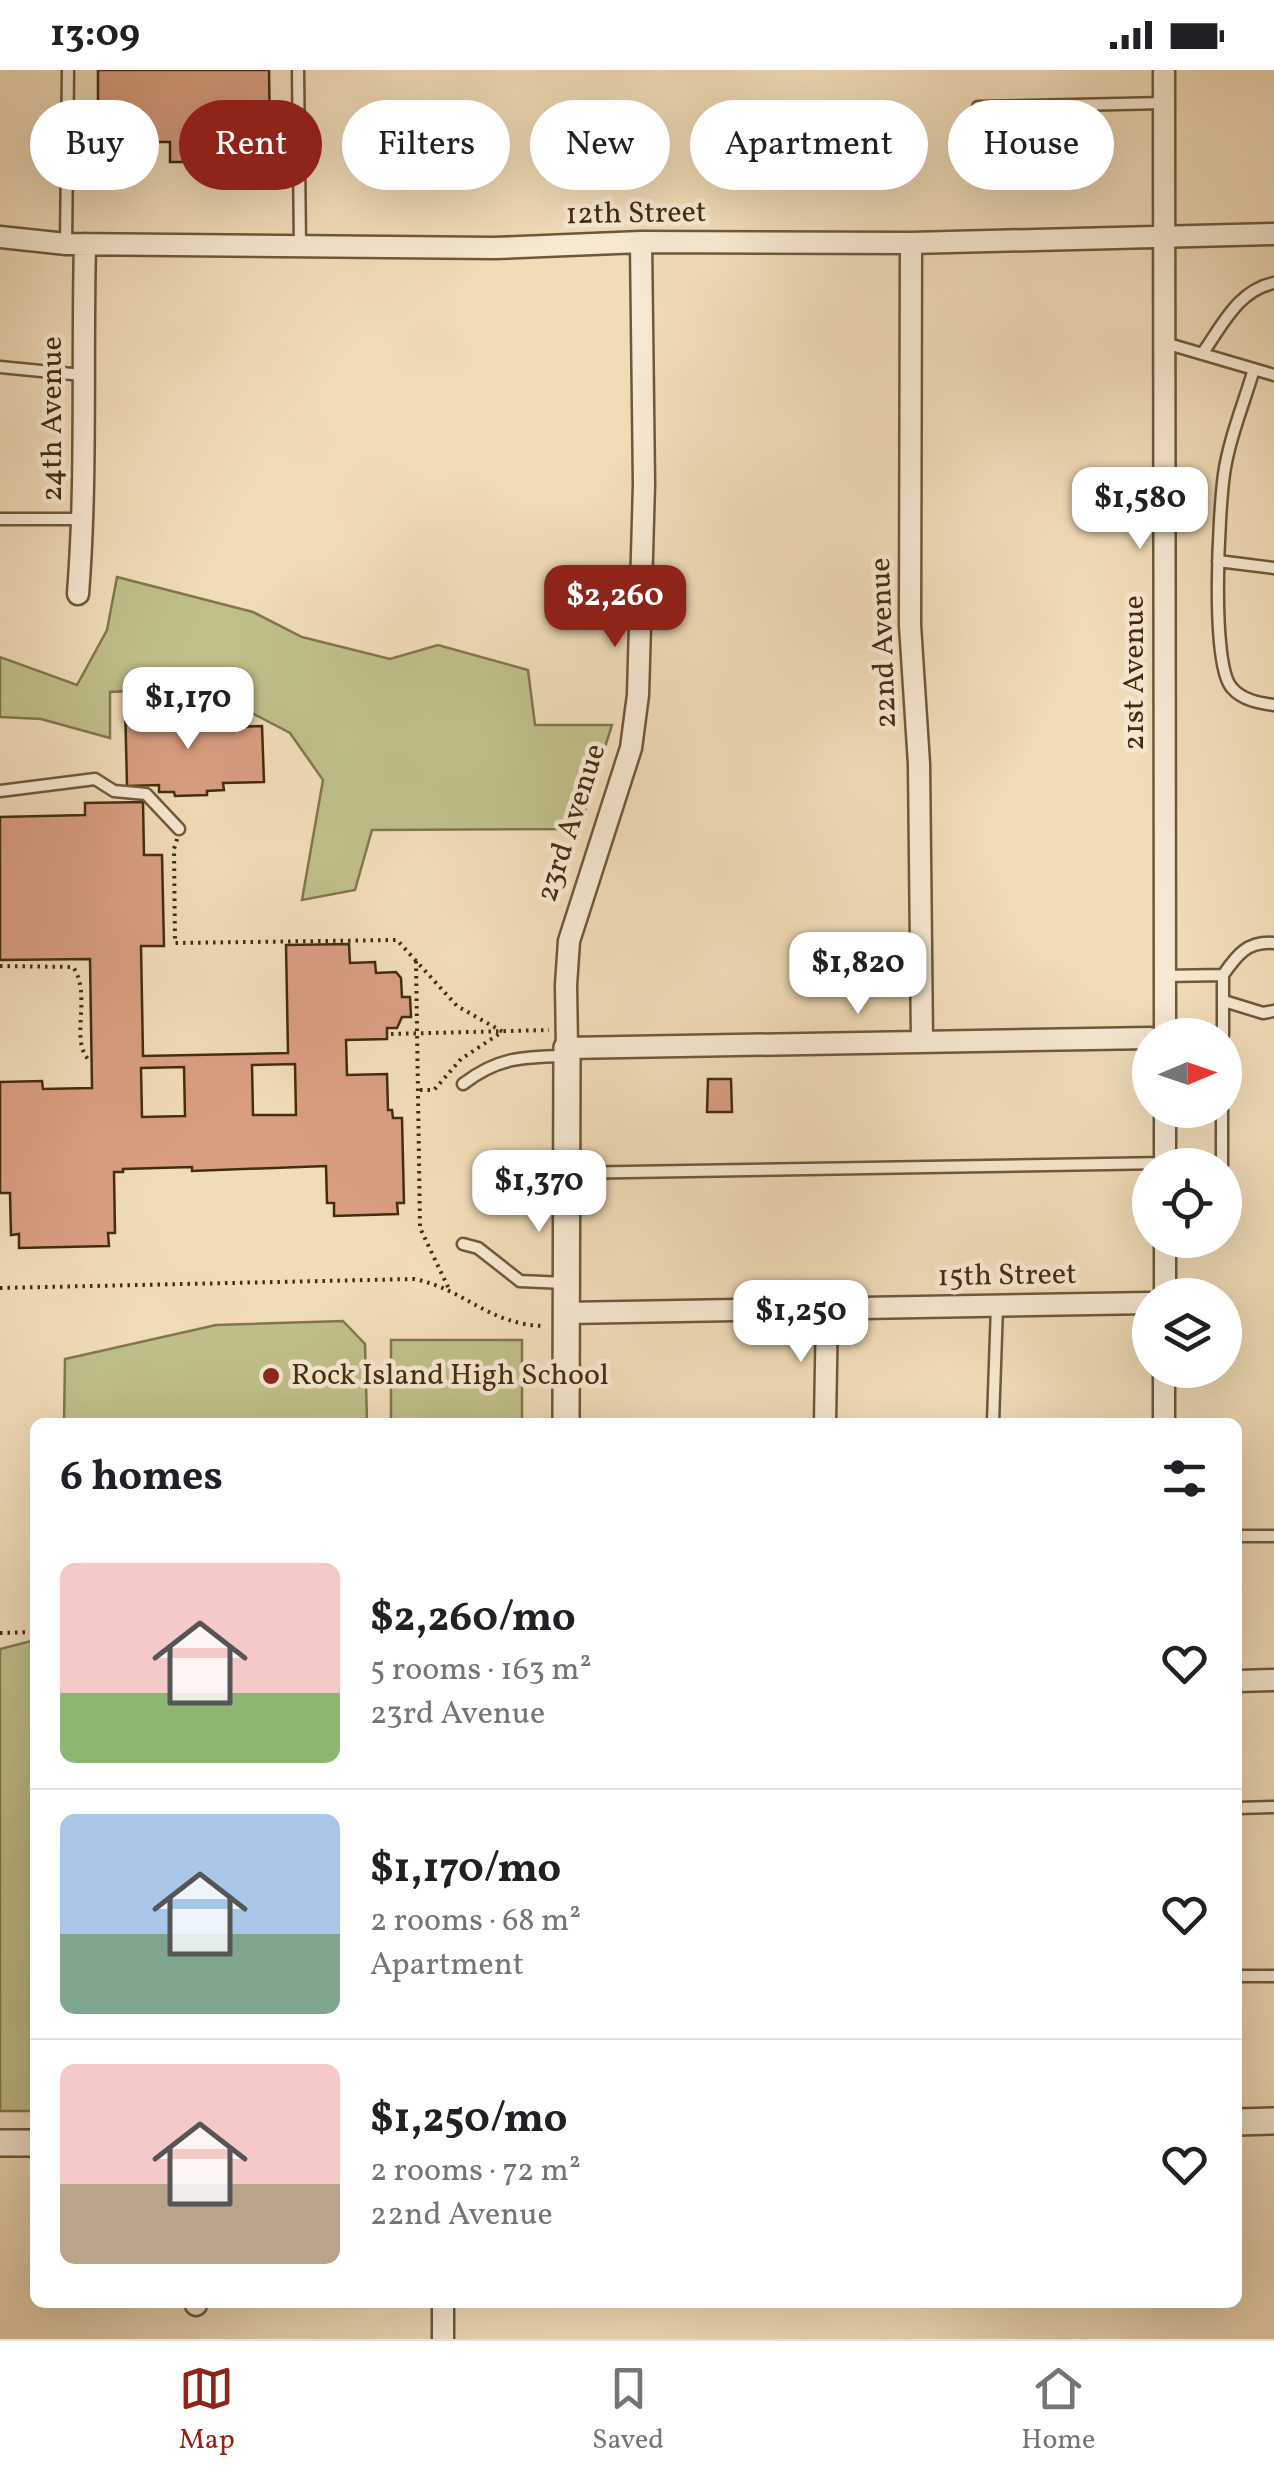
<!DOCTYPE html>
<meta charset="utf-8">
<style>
:root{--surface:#fff;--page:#f2f2f2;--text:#202124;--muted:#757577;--line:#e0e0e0;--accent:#8f2418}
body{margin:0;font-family:Vollkorn,serif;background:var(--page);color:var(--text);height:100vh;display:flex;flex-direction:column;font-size:38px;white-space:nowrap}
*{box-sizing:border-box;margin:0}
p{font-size:32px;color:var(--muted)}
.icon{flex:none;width:55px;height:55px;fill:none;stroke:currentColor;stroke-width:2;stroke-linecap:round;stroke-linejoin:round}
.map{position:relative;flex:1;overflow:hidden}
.panel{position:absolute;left:30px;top:1348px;width:1212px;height:890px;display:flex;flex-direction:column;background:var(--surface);border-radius:15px;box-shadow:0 10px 40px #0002}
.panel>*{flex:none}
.banner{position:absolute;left:30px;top:30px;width:1215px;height:90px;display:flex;gap:20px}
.needle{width:65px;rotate:88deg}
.buttons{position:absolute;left:1132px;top:948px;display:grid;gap:20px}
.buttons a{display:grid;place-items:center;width:110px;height:110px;border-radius:50%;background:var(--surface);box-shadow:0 10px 40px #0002;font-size:50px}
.price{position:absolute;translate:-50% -85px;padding:0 22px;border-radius:20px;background:#fff;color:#222;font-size:32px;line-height:65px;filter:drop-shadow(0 2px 5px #0008)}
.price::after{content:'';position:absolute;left:50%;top:60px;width:30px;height:22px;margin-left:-15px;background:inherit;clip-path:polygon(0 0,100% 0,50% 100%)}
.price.selected{background:var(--accent);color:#fff}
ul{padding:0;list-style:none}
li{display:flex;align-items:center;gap:30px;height:250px;padding:0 30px}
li+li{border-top:2px solid var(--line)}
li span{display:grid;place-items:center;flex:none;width:280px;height:200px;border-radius:15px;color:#555}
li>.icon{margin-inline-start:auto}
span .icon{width:120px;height:120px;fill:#fffc;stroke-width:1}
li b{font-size:42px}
h2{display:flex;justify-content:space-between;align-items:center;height:120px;padding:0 30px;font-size:42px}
.chip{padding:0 35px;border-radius:45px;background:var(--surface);box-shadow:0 10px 40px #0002;font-size:35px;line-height:90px}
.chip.selected{background:var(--accent);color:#fff}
.status{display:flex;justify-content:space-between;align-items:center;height:70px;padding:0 50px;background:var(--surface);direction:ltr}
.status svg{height:28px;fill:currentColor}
.tab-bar{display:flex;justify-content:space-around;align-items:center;height:140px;border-top:2px solid var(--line);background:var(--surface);font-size:28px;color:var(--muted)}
.tab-bar a{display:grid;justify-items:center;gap:5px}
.tab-bar .selected{color:var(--accent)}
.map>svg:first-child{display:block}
</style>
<div class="status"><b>13:09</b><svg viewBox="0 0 49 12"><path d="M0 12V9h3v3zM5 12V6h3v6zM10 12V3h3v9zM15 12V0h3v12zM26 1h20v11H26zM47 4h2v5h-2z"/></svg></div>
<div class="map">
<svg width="1274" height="2269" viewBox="0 0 1274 2269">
<rect width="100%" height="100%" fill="#f1dcb8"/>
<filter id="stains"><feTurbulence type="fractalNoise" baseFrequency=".002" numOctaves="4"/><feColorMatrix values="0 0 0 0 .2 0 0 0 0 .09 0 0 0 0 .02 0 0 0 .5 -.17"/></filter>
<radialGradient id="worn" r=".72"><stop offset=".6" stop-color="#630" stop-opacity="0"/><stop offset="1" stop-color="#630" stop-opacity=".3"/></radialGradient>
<path fill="#c0bf8a" stroke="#82764d" stroke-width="2.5" d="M117,507l136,35 49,25 88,22 48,-14 90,25 7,55h77l-33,104 -207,1 -17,60 -53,10 21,-120 -33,-47 -44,-23 -57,1 -6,-23 -73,4v46l-69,-19 -41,-2v-60l77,28 30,-55z
M343,1251l22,23 2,78h-303l1,-63 151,-34z
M391,1270h131v82h-131z
M35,1570v471h-35v-462z"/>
<path fill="#d99e80" stroke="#442c10" stroke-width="2.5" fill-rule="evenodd" d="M98,0h171l1,71h-15v21h-85v-20h-27l-1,-31h-44z
M180,631v27l82,-2 2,56 -41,1 1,7 -17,1v4l-32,1 -1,-4h-15v-7l-32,1 -2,-84z
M143,732l1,53h18l2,91h-23l2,110 145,-3 -2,-108 63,-1 1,19 25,-1 1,11 20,-1 5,6 1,19h8l1,20h-9l-5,11h-10v11l-41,1 1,35 40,-1 1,36h4l1,8h9l2,85h-7l1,11 -64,2v-13h-7l-1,-37 -134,5v-4l-69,2v3h-9l1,61h-7l1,13 -90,2v-14l-8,1 -1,-42h-10v-111l42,-1 1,8 49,-1 -2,-129 -90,1v-143l85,-2v-12zM295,994l1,51h-43l-1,-50zM184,997l1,49 -43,1 -1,-49z
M708,1009h23l1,33h-25z"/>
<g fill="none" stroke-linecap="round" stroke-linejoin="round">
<g stroke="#6f583a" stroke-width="15">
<path id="service" d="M298,0l2,176
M978,37l186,-4
M66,174l2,-174
M1165,273l109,32
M1202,284c20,-28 36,-64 72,-71
M0,297l82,8
M1254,299c-10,34 -25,70 -30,105 -5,36 -14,191 8,214 10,12 27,15 42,17
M0,449h83
M1218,491l56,7
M0,721l95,-12 19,12 32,3 33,35
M1223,905c14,-20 24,-34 51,-32
M1165,906l58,-1v60
M1224,931l39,12 11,-2
M463,1014c35,-27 60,-27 103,-28
M1222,1095v-55
M567,1103l598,-10
M463,1174l15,4 42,33 45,2
M993,1352l4,-116
M1238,1466h36
M1238,1738l36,-1
M1238,1906h36"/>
</g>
<g stroke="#6f583a" stroke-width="25">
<path id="minor" d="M1164,0l1,965
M0,167l66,7 429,4 146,-6 270,1 363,-9
M641,172l3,242 -6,211 -7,53 -62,193 -3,44 1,63 583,-10
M911,173l-1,382 9,139 3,277
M78,524c9,-117 4,-234 7,-350
M1165,1095v-55
M1165,1225v-55
M566,1243l584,-10
M825,1352l2,-113
M1164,1352v-52
M1238,1611l36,-1
M443,2232v37
M196,2235v-3"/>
</g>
<g stroke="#6f583a" stroke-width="30">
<path id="tertiary" d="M566,1352l1,-374
M1238,2052l36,-1
M0,2073h35"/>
</g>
<path stroke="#442c10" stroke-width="4" stroke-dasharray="2.5 5" stroke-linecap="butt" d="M177,769l-3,10 1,94 222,-3 60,66 46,26
M416,891l4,267 29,61
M0,896l73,1c19,27 -3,72 15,92
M391,964l158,-4
M420,1020h14l27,-31 38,-25
M0,1218l414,-9c51,10 74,46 131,47
M0,1563l35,-1"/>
<use href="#service" stroke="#f6e8d1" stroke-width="10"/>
<use href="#minor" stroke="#f6e8d1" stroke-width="20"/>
<use href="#tertiary" stroke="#f6e8d1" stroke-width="25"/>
</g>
<circle fill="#8f2418" stroke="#f6e8d1" stroke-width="4" cx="271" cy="1306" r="10"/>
<g text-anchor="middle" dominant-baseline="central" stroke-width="9" stroke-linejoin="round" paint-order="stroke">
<g font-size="30" fill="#442c10" stroke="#f6e8d1">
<text transform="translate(636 144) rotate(-1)">12th Street</text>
<text transform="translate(53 349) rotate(-90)">24th Avenue</text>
<text transform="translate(884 573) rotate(-92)">22nd Avenue</text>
<text transform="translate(1135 603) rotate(-90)">21st Avenue</text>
<text transform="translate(572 753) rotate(-72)">23rd Avenue</text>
<text transform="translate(1007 1206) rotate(-1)">15th Street</text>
</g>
<g font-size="30" fill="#442c10" stroke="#f6e8d1" text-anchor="start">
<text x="291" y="1306">Rock Island High School</text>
</g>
</g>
<rect width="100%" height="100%" filter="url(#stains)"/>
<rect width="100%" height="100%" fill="url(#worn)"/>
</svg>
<div class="buttons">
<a><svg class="needle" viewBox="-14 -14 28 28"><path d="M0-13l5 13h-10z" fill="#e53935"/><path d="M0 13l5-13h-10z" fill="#757577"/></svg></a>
<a><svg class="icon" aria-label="locate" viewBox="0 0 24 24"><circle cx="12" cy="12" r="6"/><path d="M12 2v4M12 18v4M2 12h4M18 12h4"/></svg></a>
<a><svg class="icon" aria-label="layers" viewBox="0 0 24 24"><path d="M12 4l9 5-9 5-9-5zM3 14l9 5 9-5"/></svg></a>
</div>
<b class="price" style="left:1140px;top:482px">$1,580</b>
<b class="price selected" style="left:615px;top:580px">$2,260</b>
<b class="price" style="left:188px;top:682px">$1,170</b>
<b class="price" style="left:858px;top:947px">$1,820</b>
<b class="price" style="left:539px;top:1165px">$1,370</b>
<b class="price" style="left:801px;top:1295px">$1,250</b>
<div class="banner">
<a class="chip">Buy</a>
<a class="chip selected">Rent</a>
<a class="chip">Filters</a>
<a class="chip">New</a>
<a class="chip">Apartment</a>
<a class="chip">House</a>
</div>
<section class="panel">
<h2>6 homes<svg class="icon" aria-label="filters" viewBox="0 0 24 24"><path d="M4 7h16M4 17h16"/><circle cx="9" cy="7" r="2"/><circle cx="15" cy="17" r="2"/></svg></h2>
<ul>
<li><span style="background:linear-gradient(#f6c9c9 65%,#8fb573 0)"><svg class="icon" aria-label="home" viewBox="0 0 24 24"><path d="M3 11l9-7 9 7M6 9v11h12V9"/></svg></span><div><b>$2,260/mo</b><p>5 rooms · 163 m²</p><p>23rd Avenue</p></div><svg class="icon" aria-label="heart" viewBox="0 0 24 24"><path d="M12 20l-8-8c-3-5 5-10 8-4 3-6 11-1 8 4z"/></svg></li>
<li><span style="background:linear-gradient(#a9c7e8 60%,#7fa58c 0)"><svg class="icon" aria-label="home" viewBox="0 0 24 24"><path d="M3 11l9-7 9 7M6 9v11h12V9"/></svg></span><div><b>$1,170/mo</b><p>2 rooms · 68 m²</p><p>Apartment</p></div><svg class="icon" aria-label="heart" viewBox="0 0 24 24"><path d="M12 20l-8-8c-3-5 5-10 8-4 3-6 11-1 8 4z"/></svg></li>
<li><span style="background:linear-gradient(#f6c9c9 60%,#b9a48a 0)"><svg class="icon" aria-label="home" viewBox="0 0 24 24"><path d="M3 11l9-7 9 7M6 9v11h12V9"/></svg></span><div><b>$1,250/mo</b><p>2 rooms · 72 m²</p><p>22nd Avenue</p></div><svg class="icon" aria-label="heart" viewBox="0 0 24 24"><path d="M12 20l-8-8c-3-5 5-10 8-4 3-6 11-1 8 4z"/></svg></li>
</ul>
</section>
</div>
<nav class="tab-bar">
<a class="selected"><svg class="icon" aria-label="map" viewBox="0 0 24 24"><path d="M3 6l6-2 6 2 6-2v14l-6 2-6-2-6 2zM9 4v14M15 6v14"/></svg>Map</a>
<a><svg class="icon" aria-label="saved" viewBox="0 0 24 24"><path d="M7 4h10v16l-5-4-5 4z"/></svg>Saved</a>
<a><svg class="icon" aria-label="home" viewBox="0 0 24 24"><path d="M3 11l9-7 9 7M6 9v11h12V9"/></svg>Home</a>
</nav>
